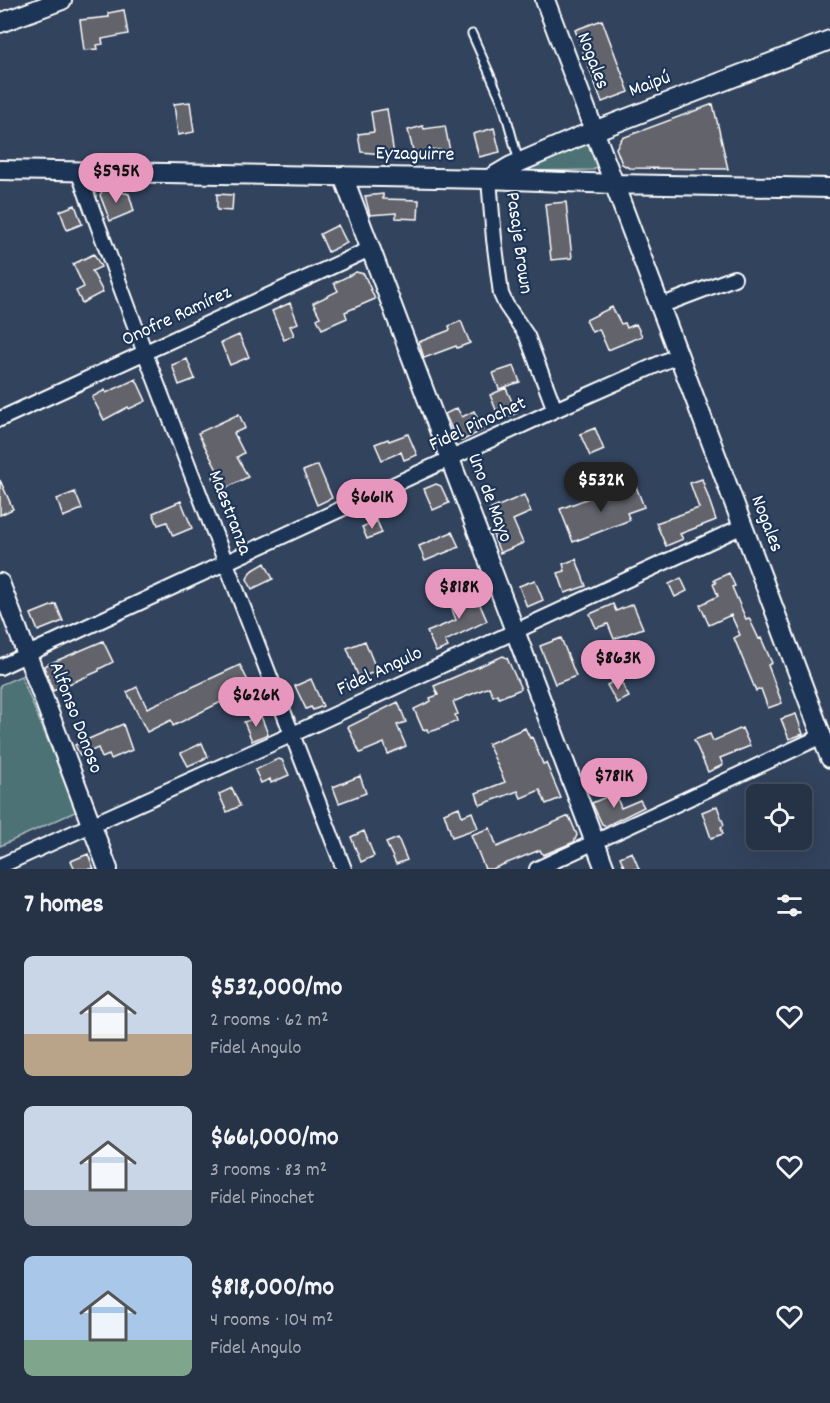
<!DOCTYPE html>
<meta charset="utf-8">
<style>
:root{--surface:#263246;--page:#2e3a4d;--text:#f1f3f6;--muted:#a4aab3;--line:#424d5f;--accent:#e797bd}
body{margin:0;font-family:Dekko,sans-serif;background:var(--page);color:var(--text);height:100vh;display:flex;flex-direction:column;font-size:22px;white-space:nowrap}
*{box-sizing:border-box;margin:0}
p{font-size:20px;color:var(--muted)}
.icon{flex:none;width:33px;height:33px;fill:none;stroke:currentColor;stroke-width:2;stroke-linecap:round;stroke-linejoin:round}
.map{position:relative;height:869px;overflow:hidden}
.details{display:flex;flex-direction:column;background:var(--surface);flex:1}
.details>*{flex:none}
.controls{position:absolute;left:746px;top:784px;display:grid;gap:12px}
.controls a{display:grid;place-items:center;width:66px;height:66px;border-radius:9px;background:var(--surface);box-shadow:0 6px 24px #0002,0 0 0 2px var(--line);font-size:30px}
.price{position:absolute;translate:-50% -51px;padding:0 14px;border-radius:21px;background:var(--accent);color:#111;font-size:20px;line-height:39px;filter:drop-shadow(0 2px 3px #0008)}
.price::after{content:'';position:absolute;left:50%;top:36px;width:18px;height:14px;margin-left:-9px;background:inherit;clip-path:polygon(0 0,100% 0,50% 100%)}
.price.on{background:#222;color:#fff}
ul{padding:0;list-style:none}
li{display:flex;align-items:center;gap:18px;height:150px;padding:0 24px}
li span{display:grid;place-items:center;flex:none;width:168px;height:120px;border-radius:9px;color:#555}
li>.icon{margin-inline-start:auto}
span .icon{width:72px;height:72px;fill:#fffc;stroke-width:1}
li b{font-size:26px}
h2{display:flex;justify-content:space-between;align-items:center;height:72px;padding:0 24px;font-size:26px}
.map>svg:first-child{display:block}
</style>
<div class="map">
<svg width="830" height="869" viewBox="0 0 830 869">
<rect width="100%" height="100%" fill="#32435d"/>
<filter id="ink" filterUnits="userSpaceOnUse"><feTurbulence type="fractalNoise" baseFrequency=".0167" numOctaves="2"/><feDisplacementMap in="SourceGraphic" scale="12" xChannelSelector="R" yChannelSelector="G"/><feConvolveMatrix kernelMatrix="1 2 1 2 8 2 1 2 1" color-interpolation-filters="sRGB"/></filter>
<g filter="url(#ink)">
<path fill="#4e7274" stroke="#a6b8ba" stroke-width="1.5" d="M591,142l8,22 -6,6 -64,1 -4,-2 2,-6z
M21,676l56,135 -77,35v-161z"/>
<path fill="#63636c" stroke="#fff" stroke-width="1.5" d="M124,10l4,24 -26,5 1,5 -6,1 1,4 -14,1 -4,-30 29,-3 -1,-4z
M602,20l27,72 -27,10 -27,-72z
M190,102l4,30 -16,3 -4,-31z
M713,104l15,65 -99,-1 -7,-4 -6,-16 6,-10z
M387,109l7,46 -33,-3 -3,-18 16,-2 -3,-20z
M423,126l1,3 21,-3 5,25 -21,-2 1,7 -15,3 -7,-29z
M494,128l6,24 -21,5 -6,-23z
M104,188l25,6 5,17 -24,10 -10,-26z
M217,194l16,1 -1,16 -15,-1z
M383,194v5l36,1 -1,19 -22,-1v-5l-26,2 -5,-19z
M566,202l6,56 -21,2 -6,-56z
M75,205l7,19 -15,6 -7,-19z
M338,225l9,18 -19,9 -8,-18z
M94,254l7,13 -9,4 11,21 -21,11 -6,-12 8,-4 -11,-23z
M356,272l8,2 11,25 -30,13 2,6 -25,11 -5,-10 3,-2 -7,-14 25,-12 -4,-8z
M290,303l8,20 -8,3 4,9 -10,5 -12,-29z
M612,307l9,17 4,-1 2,5 9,-4 6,12 -34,14 -9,-21 -7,3 -6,-12z
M461,321l9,22 -13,5 -1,-2 -32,12 -5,-16 31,-12 -1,-4z
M239,335l10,22 -19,8 -9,-22z
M187,359l8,20 -16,6 -7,-20z
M514,366l6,16 -21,7 -6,-16z
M136,379l10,22 -17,8 -1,-2 -24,13 -12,-23 13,-7 1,3z
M506,388l11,25 -17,7 -10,-25z
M457,408l5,9 12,-6 9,19 -21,11 -6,-3 -11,-24z
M239,414l6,14 -11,5 10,20 -7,4 11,20 -28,14 -7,-14 6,-3 -21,-41z
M595,428l9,22 -14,6 -10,-22z
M408,434l9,21 -13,5 -3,-8 -19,8 -7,-16 13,-5 1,2z
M318,465l14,33 -15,7 -14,-34z
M702,479l14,41 -36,14 3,5 -17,7 -10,-23 43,-15 -9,-25z
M0,480l13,29 -13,6z
M436,484l5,2 8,17 -16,7 -9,-21z
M635,484l9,23 -17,6 3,7 -57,22 -13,-33 34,-13 2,5z
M75,492l7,17 -19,8 -6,-18z
M524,495l7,17 -18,8 10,23 -23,10 -7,-18 5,-2 -9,-23z
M181,501l11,27 -19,8 -6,-14 -9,3 -5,-12z
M377,521l5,12 -15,6 -5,-12z
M452,532l7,15 -34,14 -6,-15z
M576,559l10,27 -21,7 -7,-20 7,-2 -2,-7z
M265,563l8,16 -21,10 -5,-10 3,-7z
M729,573l6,13 -3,1 14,32 3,-1 10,21 2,-1 11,25 -4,2 14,38 -14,5 -7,-19 -5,2 -22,-53 6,-3 -9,-20 -22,10 -9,-20 18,-9 -5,-12 3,-1 -2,-3z
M681,578l6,13 -12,6 -6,-13z
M535,580l8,20 -16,7 -8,-21z
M474,591l13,30 -42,20 3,6 -12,5 -9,-20 29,-12 -7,-19z
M56,604l7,17 -25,10 -7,-17z
M613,604l3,7 17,-7 10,24 -29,11 -6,-15 -12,4 -6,-14z
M561,638l15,38 -21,8 -15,-38z
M103,641l10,21 -14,7v2l-46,20 -9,-25z
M365,641l12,30 -18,7 -12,-30z
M503,656l4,2 14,31 -22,9 -2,-4 -4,2 -4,-9 -36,15 5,12 -3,1 2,6 -21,9 -8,2 -1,-3 -4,1 -9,-21 17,-8 -1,-3 8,-3 -4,-9z
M240,665l12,24 -21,10v-2l-58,29 -2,-6 -24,12 -20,-40 10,-5 10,21z
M619,678l10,19 -12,6 -10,-18z
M311,679l12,27 -10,4 -2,-3 -5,2 -11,-23z
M398,702l8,20 -9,3 9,21 -18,8 -4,-11 -24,10 -12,-26z
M796,714l7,20 -14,5 -8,-20z
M261,716l7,18 -16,7 -8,-19z
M123,724l9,26 -21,9 -2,-4 -7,3 -4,-10 -18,8 -5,-11z
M525,728l5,10 2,-1 11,27 3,-1 15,35 -15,6 -6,-14 -19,8 -3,-7 -38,14 -4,-12 29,-11 -17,-38z
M742,728l8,18 -30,12 3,7 -15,7 -14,-32 16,-6 3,7z
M202,743l6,14 -20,9 -7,-13z
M278,759l4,1 7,15 -18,8 -1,-4 -9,4 -6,-13z
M360,776l6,17 -27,10 -6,-16z
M232,788l8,18 -13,6 -8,-18z
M615,793l6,15 19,-8 4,7 -38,19 -4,-2 -10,-21z
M717,806l7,19 -3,2 2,7 -12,4 -9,-26z
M459,807l3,9 10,-4 6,16 -26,9 -8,-24z
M569,816l8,19 -3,7 -31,13 -3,-5 -48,19h-7l-14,-34 19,-7 7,19z
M364,831l10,25 -13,6 -10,-25z
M398,838l9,22 -11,4 -10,-21z
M632,852l7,17h-14l-5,-12z
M88,854l6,15h-19l-4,-8z"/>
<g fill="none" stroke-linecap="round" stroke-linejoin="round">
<g stroke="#fff" stroke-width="11">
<path id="lane" d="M472,34l31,70 16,58"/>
</g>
<g stroke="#fff" stroke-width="18">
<path id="street" d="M78,171l67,182 199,516
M489,179l5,60 7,55 5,11 21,31 28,74
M660,306l74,-28
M0,419l370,-170
M0,667l555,-257 124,-55
M0,866l293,-132 450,-208
M537,869l285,-133"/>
</g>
<g stroke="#fff" stroke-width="22">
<path id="secondary" d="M545,0l285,758
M0,23l62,-23
M0,170l489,9 125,5 216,4
M343,176l262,693
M489,179l22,-13 65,-28 254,-98
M0,583l108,286"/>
</g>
<use href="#lane" stroke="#1d3557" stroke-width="7"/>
<use href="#street" stroke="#1d3557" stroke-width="14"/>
<use href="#secondary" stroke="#1d3557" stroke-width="18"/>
</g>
</g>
<g text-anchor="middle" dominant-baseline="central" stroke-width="4.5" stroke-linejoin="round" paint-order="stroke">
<g font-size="20" fill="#fff" stroke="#1d3557">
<text transform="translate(592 61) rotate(69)">Nogales</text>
<text transform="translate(650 85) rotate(-21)">Maipú</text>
<text transform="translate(415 155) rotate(1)">Eyzaguirre</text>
<text transform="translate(518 243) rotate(82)">Pasaje Brown</text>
<text transform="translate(177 317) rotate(-25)">Onofre Ramírez</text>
<text transform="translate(478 425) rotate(-25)">Fidel Pinochet</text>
<text transform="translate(489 498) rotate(69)">Uno de Mayo</text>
<text transform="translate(229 513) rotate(69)">Maestranza</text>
<text transform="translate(766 524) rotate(69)">Nogales</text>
<text transform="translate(380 672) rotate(-25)">Fidel Angulo</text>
<text transform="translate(75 718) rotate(69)">Alfonso Donoso</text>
</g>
</g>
</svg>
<div class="controls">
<a><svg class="icon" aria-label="locate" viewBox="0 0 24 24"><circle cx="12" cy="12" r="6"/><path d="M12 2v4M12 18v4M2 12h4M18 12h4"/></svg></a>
</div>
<b class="price" style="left:116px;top:204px">$595K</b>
<b class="price on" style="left:601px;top:513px">$532K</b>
<b class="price" style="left:372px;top:530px">$661K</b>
<b class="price" style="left:459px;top:620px">$818K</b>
<b class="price" style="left:618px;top:691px">$863K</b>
<b class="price" style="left:256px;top:728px">$626K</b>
<b class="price" style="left:614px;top:809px">$781K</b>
</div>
<section class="details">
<h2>7 homes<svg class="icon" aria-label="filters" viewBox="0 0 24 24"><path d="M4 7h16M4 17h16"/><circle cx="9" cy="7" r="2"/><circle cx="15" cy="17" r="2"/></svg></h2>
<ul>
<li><span style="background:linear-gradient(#c9d6e8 65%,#b9a48a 0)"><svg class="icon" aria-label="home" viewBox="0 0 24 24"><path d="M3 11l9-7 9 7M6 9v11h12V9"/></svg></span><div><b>$532,000/mo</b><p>2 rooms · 62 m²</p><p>Fidel Angulo</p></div><svg class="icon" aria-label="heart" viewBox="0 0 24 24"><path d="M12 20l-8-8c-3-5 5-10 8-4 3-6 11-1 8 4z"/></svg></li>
<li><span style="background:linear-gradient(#c9d6e8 70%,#9aa5b1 0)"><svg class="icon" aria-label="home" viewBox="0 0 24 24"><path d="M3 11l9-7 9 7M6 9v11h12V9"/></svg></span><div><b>$661,000/mo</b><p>3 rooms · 83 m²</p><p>Fidel Pinochet</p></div><svg class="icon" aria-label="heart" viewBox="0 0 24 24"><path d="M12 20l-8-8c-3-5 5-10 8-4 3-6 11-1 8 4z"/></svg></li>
<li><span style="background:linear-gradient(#a9c7e8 70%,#7fa58c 0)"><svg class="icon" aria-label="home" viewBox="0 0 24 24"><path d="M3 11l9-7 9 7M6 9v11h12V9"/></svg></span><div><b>$818,000/mo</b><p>4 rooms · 104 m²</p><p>Fidel Angulo</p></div><svg class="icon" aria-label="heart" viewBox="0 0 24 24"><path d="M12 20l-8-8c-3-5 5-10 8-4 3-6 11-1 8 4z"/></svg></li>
</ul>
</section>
